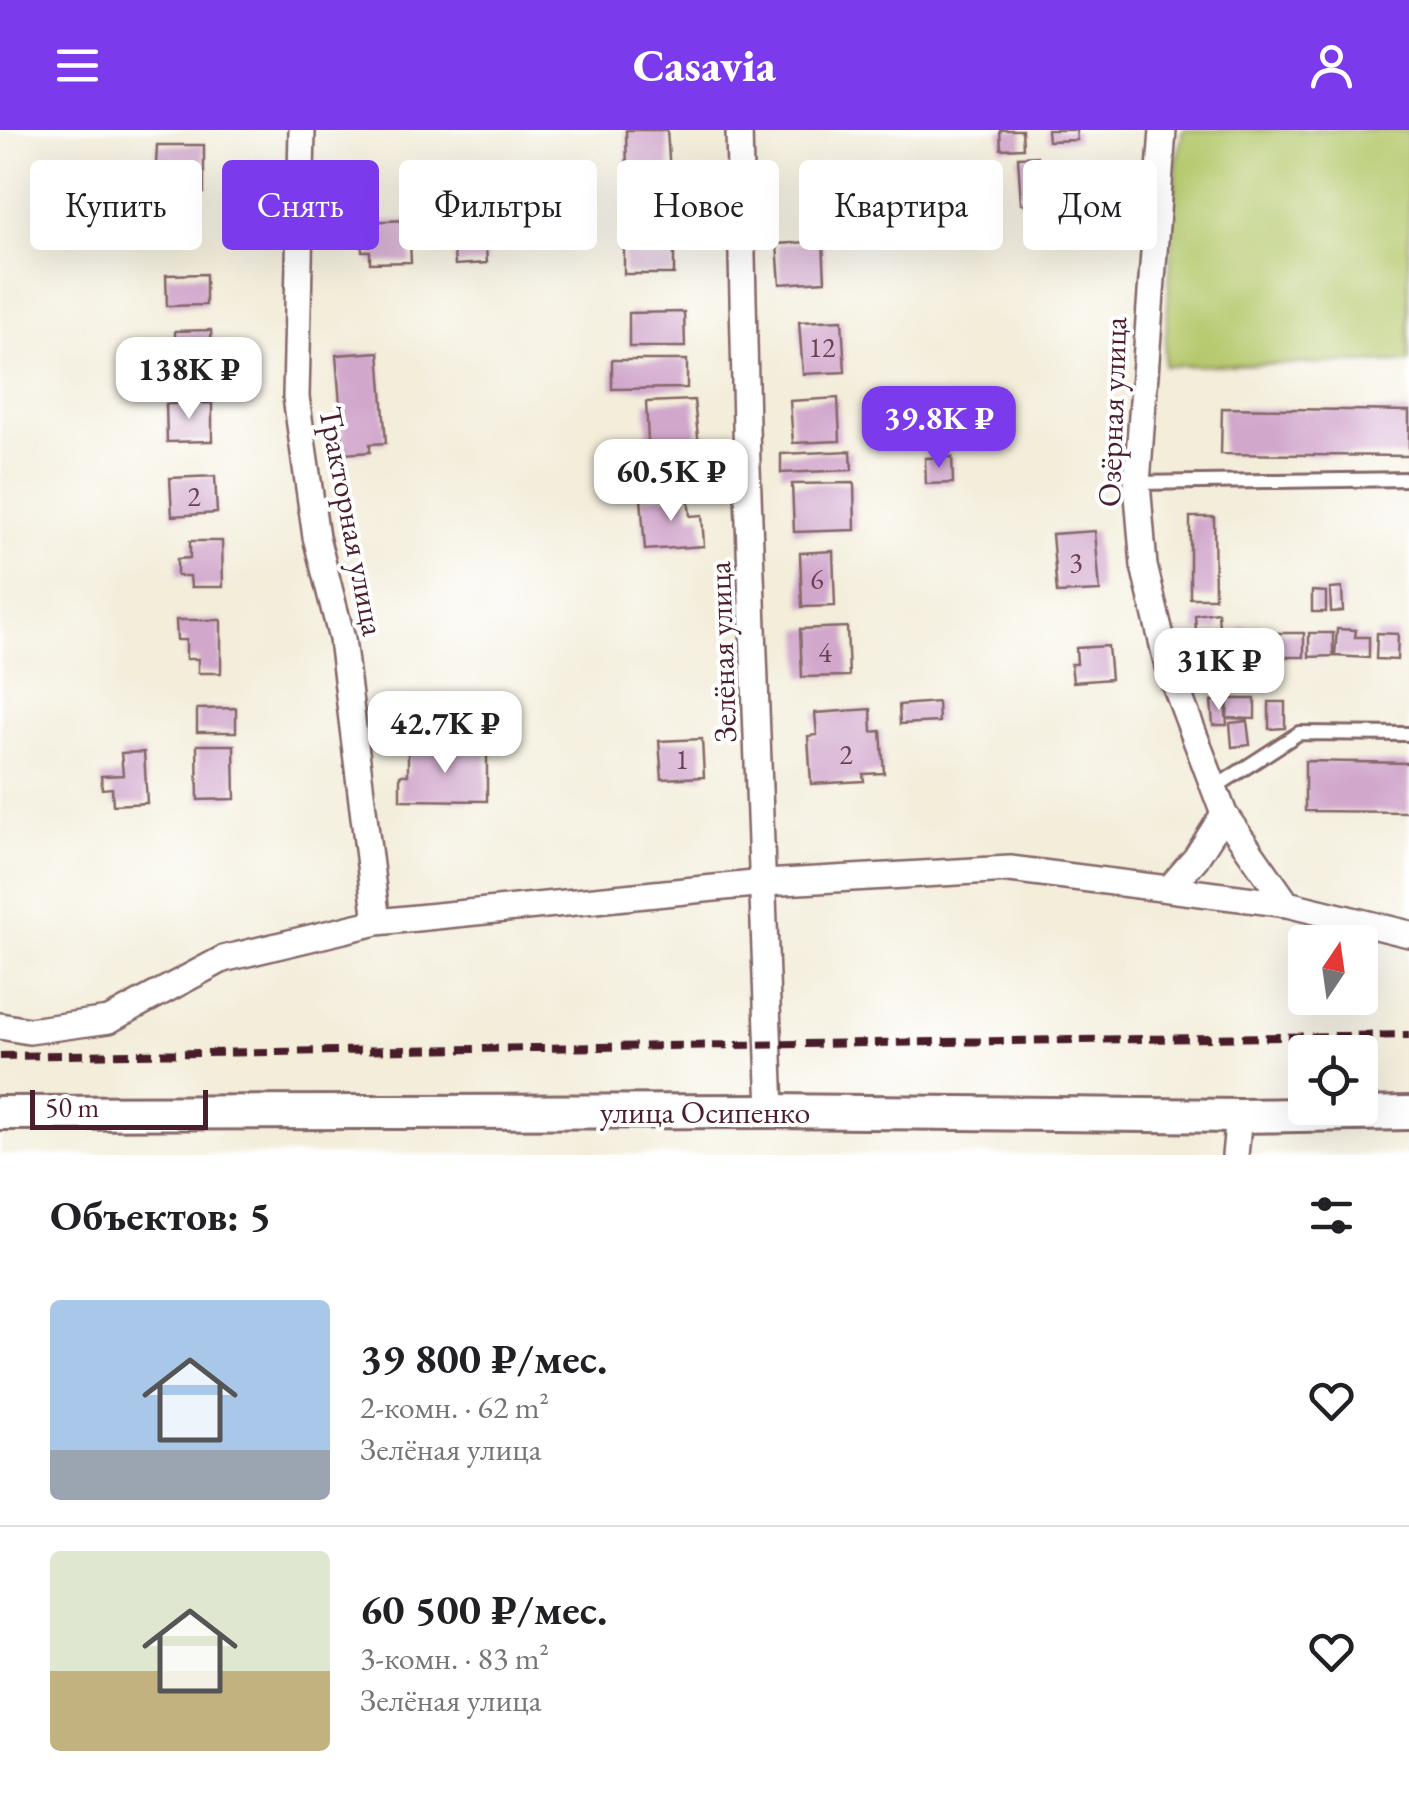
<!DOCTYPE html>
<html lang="ru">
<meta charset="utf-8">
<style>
:root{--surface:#fff;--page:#f6f6f6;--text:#202124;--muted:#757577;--line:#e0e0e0;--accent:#7c3aed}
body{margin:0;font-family:"EB Garamond",serif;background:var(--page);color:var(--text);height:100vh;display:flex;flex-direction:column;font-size:38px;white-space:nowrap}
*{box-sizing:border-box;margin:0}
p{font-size:32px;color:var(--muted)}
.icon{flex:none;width:55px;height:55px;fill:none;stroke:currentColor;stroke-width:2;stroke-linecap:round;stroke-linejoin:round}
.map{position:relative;height:1025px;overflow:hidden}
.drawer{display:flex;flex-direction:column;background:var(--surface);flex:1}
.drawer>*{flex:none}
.hud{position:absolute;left:30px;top:30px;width:1350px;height:90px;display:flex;gap:20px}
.needle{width:65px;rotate:13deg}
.fabs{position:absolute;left:1288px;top:795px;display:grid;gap:20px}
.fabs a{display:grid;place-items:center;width:90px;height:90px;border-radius:10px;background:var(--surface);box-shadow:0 10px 40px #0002;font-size:50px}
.scale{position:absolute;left:30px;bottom:25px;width:178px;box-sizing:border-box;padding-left:10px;border:5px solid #4a1f2b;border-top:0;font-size:28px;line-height:35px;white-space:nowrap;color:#4a1f2b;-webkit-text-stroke:8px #fff;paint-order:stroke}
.price{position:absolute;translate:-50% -85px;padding:0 22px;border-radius:20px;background:#fff;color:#222;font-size:32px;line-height:65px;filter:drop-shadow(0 2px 5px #0008)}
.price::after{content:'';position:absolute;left:50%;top:60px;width:30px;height:22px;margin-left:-15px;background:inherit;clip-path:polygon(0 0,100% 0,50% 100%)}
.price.selected{background:var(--accent);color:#fff}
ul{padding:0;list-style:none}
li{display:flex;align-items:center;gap:30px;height:250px;padding:0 50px}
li+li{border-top:2px solid var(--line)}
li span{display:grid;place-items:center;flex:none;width:280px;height:200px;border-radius:10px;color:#555}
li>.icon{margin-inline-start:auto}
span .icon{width:120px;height:120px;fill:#fffc;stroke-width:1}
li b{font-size:42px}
h2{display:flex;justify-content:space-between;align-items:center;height:120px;padding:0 50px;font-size:42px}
.tag{padding:0 35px;border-radius:10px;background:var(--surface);box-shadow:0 10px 40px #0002;font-size:35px;line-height:90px}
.tag.selected{background:var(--accent);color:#fff}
header{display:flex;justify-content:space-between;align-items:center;height:130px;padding:0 50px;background:var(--accent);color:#fff;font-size:45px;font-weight:800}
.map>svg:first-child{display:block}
</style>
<header><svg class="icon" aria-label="menu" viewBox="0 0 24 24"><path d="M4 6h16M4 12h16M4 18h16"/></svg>Casavia<svg class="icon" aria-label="person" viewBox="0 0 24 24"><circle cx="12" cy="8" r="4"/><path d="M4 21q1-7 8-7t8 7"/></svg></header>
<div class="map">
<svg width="1409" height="1025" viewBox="0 0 1409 1025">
<rect width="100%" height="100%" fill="#fff"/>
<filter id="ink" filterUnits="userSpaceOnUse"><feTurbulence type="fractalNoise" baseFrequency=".01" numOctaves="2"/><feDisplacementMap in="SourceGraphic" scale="20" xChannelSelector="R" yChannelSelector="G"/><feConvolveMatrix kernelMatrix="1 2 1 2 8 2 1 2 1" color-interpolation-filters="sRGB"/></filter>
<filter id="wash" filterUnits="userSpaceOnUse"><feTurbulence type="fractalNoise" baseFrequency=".0048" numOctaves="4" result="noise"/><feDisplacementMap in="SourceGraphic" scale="40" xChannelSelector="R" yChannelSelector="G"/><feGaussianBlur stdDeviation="2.25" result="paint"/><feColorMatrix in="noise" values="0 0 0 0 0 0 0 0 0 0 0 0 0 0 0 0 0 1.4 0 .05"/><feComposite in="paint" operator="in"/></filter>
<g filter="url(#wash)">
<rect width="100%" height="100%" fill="#f3edda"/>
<path fill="#b4c86b" stroke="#7f744b" stroke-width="2.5" d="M1183,0h226v232l-245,4 13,-207z"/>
<g id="blocks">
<path fill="#d1a7cc" d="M626,0h41l3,43 -43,2z
M1000,0h22l1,18 -22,1z
M1047,0h29l1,10 -29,1z
M157,15h47v48h-47l1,-19h-3l-1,19h-19v-28h21z
M1037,26v9l32,-2 2,38 -50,3 -3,-47z
M483,70l4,63 -32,2 -5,-62z
M409,90l2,42 -41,1v-12h-8l-1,-29z
M624,93h50v51h-50z
M823,111l2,40 -45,3 -3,-40z
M206,144v31l-39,1 -1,-31z
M684,182l1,35h-56v-34z
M842,190l3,52 -42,2 -4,-52z
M211,200l2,51 -26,1 -1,-19 -10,1 -1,-33z
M379,222l7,91 -16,1v8l-26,2 -8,-99z
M612,230h75v28l-75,1z
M838,268l2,43 -47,2 -3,-42z
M694,270l5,46h-10l1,14 -41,2 -3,-60z
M212,273v38l-45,1 -1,-38z
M1222,278l187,3v45l-188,-2z
M986,293l1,24 -23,1 -2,-23z
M851,321l1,19 -71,3v-19z
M952,327l1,26 -27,1 -1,-26z
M215,346l2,37 -45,3 -2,-38z
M854,353l1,47 -61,2 -2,-48z
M688,365l2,21 12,-1 2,31 -59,4 -4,-52z
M1190,387h24l1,81h-25z
M1095,401l5,60 -43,2 -5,-59z
M190,411h32l1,46h-32l-1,-11h-13v-17l13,-1z
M833,421l2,55 -33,1 -2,-54z
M1342,458l1,23 -12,1 -1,-23z
M1312,461l14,1v20h-14z
M1218,482l1,17 -23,2 -1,-16z
M176,490h45v53h-23v-14h-12v-19h-9z
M847,497l2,49 -47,1 -2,-48z
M1240,497h19v31l-18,1z
M1337,499l19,1 -1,7h14v21l-34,-2z
M1236,503l2,25 -16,1 -2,-15 1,16 -12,1 -1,-27z
M1270,503h34v24h-34z
M1309,503h24v23l-24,1z
M1377,503l21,1 -1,26 -21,-1z
M1187,511h17l1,24h-18z
M1108,516l3,33 -38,3 -2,-18h6l-1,-16z
M1228,569h27v20l-28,-1z
M1225,570l2,25h-14l-2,-24z
M938,572l1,20 -39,2 -1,-19z
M1269,572h16v26l-16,1z
M236,578v24h-39v-23z
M871,579l1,23 9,-1 3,42 -21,1 1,7 -53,3 -3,-48 9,-1 -2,-22z
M406,589l1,17 -38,1v-17z
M1247,591l3,24 -18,2 -2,-24z
M702,609l2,38 -42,2 -3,-38z
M197,615h37l1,54 -37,1z
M408,620l79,1v50l-87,-1v-25h8z
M144,622l3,51 -34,2 -1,-17 -10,1 -1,-13 22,-1 -2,-22z
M1305,631l104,2v49l-104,-1z"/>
</g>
</g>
<g filter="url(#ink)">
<use href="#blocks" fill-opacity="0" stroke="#856768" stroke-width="2.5"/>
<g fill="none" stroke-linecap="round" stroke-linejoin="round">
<g stroke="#856768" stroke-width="18">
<path id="service" d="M1137,353l272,-4
M1214,658l85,-55 110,1"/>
</g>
<g stroke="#856768" stroke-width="30">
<path id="minor" d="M302,0l-6,267 20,140 26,102 35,283
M739,0l8,337 24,644
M1163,0l-26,353 7,83 24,100 56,148 63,90
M1169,759l27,-31 28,-44
M0,896l29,5 80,-11 114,-61 154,-37 387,-39 246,-14 277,35 122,30
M1235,1025l4,-39"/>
</g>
<g stroke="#856768" stroke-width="38">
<path id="tertiary" d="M0,983l771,-2 468,5 170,-3"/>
</g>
<use href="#service" stroke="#fff" stroke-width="12"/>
<use href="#minor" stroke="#fff" stroke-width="25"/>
<use href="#tertiary" stroke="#fff" stroke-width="32"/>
<path stroke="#4a1f2b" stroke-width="8" stroke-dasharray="15 8" stroke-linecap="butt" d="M0,926l1409,-21"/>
</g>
</g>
<g text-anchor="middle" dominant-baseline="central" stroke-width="8" stroke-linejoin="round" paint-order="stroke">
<g font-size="28" fill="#6c4153">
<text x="822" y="217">12</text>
<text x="194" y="366">2</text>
<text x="1076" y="432">3</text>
<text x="817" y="449">6</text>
<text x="825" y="522">4</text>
<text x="846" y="624">2</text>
<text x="682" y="629">1</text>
</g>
<g font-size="32" fill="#4a1f2b" stroke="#fff">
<text transform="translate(1112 282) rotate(-88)">Озёрная улица</text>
<text transform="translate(352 391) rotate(79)">Тракторная улица</text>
<text transform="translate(722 522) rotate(-92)">Зелёная улица</text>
<text x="705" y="982">улица Осипенко</text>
</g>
</g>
</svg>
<div class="fabs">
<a><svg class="needle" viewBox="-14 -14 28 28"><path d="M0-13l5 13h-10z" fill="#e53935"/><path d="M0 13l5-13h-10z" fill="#757577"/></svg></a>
<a><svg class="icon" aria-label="locate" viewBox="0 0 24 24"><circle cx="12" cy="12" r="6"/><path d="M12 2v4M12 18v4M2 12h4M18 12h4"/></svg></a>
</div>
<div class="scale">50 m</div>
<b class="price" style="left:189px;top:292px">138K ₽</b>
<b class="price selected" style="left:939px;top:341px">39.8K ₽</b>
<b class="price" style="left:671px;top:394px">60.5K ₽</b>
<b class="price" style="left:1219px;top:583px">31K ₽</b>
<b class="price" style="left:445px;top:646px">42.7K ₽</b>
<div class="hud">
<a class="tag">Купить</a>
<a class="tag selected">Снять</a>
<a class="tag">Фильтры</a>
<a class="tag">Новое</a>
<a class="tag">Квартира</a>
<a class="tag">Дом</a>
</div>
</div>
<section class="drawer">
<h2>Объектов: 5<svg class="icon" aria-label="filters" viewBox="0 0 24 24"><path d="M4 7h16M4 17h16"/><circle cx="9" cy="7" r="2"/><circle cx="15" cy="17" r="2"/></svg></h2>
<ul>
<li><span style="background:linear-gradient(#a9c7e8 75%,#9aa5b1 0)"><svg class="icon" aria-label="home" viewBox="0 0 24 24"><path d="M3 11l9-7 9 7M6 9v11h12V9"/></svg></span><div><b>39 800 ₽/мес.</b><p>2-комн. · 62 m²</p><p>Зелёная улица</p></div><svg class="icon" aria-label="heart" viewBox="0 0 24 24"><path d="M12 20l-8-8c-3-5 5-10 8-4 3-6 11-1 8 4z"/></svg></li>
<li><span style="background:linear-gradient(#dfe7d0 60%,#c2b280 0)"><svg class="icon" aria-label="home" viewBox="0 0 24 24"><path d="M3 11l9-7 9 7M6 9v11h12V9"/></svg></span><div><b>60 500 ₽/мес.</b><p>3-комн. · 83 m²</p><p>Зелёная улица</p></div><svg class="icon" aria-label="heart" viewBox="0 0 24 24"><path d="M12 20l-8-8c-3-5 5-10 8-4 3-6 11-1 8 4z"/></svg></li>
</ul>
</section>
